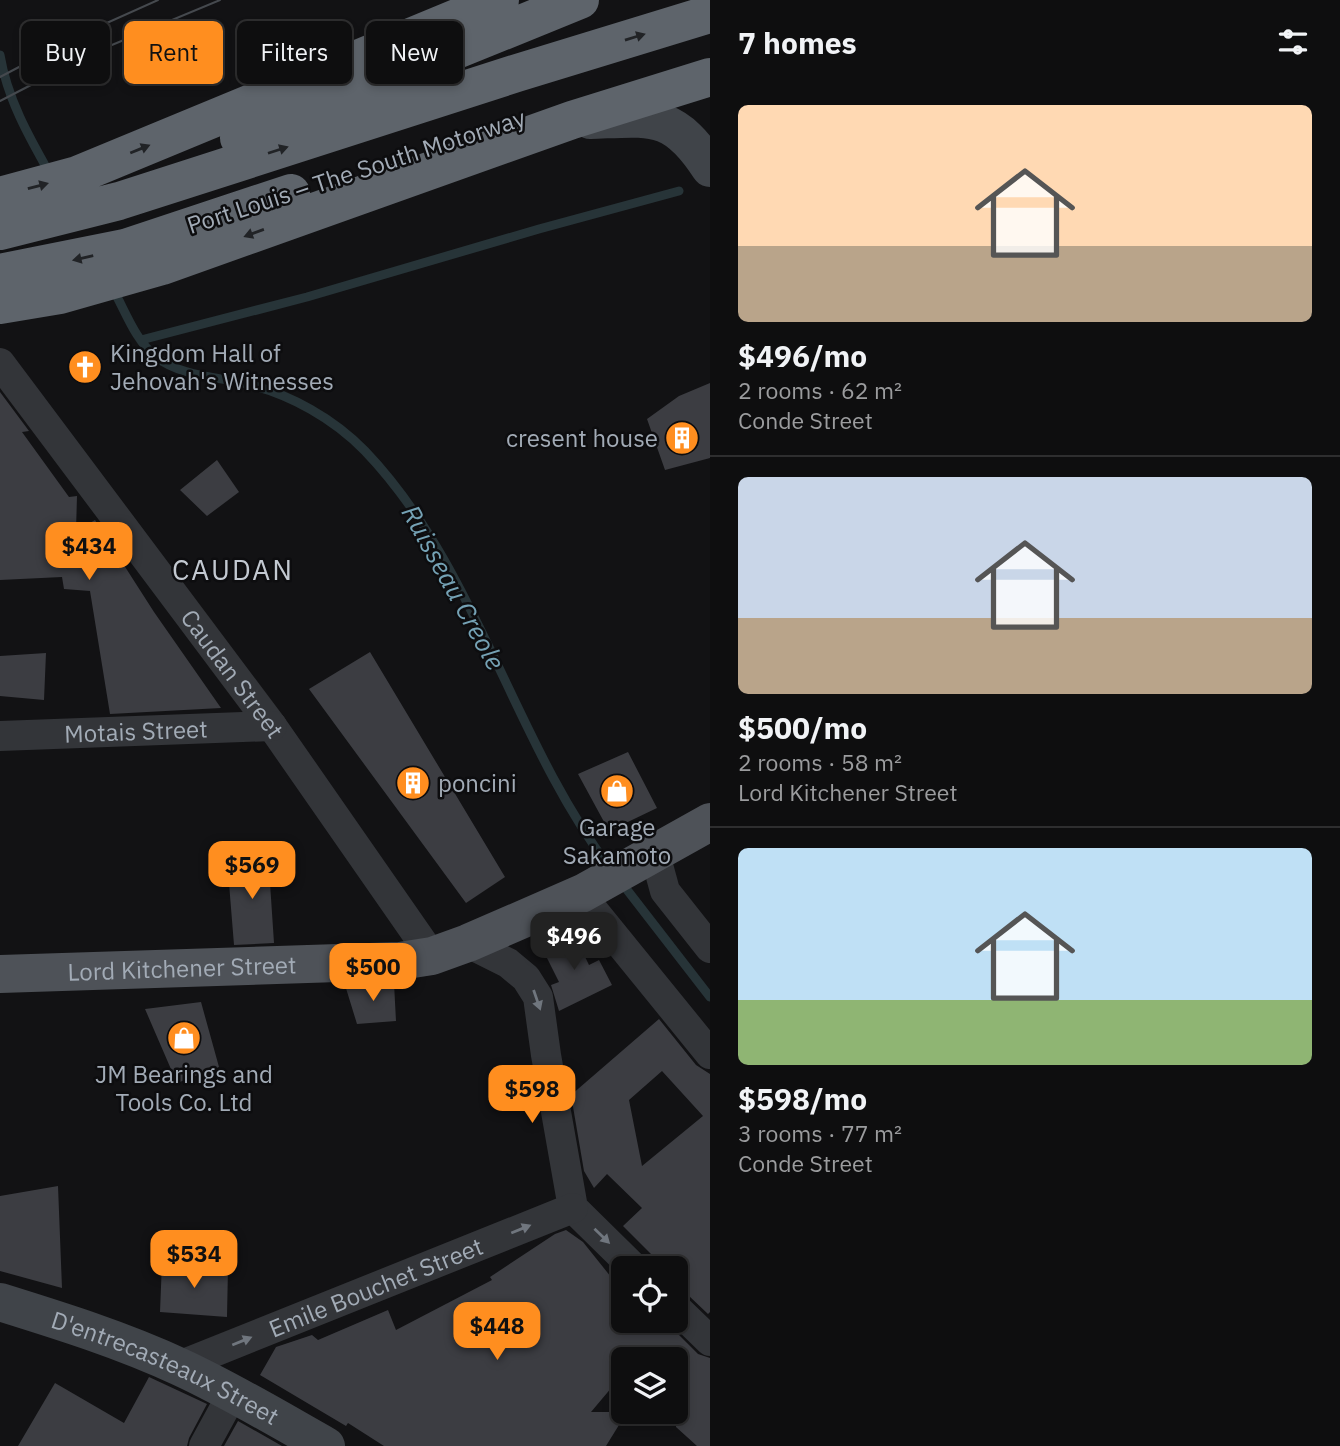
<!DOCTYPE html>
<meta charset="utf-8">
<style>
:root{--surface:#0e0e0f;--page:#171718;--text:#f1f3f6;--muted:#9b9c9e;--line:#2e2e2f;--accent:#ff8e1f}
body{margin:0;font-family:"IBM Plex Sans",sans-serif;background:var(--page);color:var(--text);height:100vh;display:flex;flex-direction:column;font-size:26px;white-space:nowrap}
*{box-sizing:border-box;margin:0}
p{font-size:23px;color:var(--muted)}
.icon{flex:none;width:38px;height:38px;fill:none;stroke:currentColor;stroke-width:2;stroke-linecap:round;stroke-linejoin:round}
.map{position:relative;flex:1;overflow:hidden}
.panel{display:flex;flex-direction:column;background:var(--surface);width:630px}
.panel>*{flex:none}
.hud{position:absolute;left:21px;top:21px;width:583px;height:63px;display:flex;gap:14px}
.tools{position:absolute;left:611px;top:1256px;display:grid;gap:14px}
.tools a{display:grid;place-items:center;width:77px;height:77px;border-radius:10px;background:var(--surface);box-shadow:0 4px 10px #0003,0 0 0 2px var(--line);font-size:35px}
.price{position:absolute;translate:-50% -60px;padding:0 16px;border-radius:14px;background:var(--accent);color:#111;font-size:23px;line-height:46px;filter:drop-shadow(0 2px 4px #0008)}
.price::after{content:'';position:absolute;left:50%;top:42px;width:21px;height:16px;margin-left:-10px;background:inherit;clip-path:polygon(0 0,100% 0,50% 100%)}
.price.on{background:#222;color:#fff}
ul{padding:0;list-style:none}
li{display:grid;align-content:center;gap:14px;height:371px;padding:0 28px}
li+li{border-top:2px solid var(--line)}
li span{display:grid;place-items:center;height:217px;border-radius:10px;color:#555}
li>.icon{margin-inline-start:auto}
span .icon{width:126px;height:126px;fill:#fffc;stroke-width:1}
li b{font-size:30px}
h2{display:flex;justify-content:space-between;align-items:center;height:84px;padding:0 28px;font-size:30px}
.tag{padding:0 24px;border-radius:10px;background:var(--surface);box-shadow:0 4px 10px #0003,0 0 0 2px var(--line);font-size:24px;line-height:63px}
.tag.on{background:var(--accent);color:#111}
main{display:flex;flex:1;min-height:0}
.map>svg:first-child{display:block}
</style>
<main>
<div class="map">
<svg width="710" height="1446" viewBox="0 0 710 1446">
<rect width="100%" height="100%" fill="#121214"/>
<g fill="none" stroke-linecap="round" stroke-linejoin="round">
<path stroke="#273438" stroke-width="9" d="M0,55c7,43 29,82 50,119
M114,291c12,22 22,50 42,66 24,19 62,20 91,27 43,10 87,35 118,67 112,117 148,289 245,417
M141,340l166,-43 232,-68 140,-38
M621,882l89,115"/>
</g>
<path fill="#3c3d42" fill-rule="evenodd" d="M710,383v75l-45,12 -18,-51 32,-23z
M0,392l29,39 -7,1 47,65 8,-1 -1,35 19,-11 59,92 67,96 -111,6 -20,-123 -26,-2 -2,-12 -62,3z
M217,460l22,32 -32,24 -27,-26z
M370,652l135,225 -39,26 -157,-214z
M46,653l-2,47 -44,-4v-40z
M628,752l29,56 -48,23 -31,-57z
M268,853l6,90 -40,2 -6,-74h11l-1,-16z
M573,932l16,33 10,-5 13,25 -53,26 -8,-26 8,-3 -17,-34z
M394,983l2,38 -39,3 -12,-39z
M201,1002l18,65 -42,16 -32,-74z
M659,1019l37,46 14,9v238l-2,2 -20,-19 -12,-4 5,-7 -5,-6v-9h-10l-43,-43 19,-18 -35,-34 -13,14 -10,-17 -13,-76zM662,1071l41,45 -61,50 -13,-66z
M58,1186l4,102 -62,-17v-75z
M566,1230l17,12 40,50v29h42l33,33 12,4v88h-13l-21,-19v-67h-53v14l-32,38h36l-21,34h-222l-36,-23 -2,3 -86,-51 16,-28 36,-12 6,5 70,-30 8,20 96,-50 -2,-3 65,-43z
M162,1262l66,6 -1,49 -67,-5z
M149,1377l58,27 -18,34 -2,8h-169l37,-63 69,40z
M238,1421l23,13 21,12h-58z"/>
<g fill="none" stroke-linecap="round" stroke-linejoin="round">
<g stroke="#333539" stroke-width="30">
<path id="s1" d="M0,363l272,363 160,230"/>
<path id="s2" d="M0,736l272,-10"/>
<path d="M653,854l3,4 9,33 45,57"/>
<path d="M583,893l10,17 117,144"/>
<path d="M468,943l40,20 18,15 12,19 8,58 27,153 62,61"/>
<path d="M676,1308l34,33"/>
<path id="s3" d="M179,1366l394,-158"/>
<path d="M204,1446l29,-53"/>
</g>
<g stroke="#404449" stroke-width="38">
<path d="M590,120c62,-2 83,-9 120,48"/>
<path id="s4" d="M0,1302c61,19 122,38 180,65 50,23 98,52 146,79"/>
</g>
<path stroke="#4e5258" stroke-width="38" id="s5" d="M0,974l400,-13 32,-5 36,-13 115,-50 127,-71"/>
<path stroke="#5e646b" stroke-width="38" d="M239,138l341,-138
M0,196l77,-21 423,-175
M0,231l119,-30 398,-128 193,-59
M0,273l125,-25 166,-55
M0,305l60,-10 102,-29 410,-146 138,-43"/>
<path stroke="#45494e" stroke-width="2" d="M0,77l80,-42 78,-35
M0,101l95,-49 125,-52"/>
</g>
<defs><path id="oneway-solid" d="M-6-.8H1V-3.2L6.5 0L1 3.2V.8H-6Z" transform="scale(1.75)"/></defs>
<g fill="#212326">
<use href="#oneway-solid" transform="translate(635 37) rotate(-17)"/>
<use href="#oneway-solid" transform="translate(140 149) rotate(-22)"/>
<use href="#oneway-solid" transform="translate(278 150) rotate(-18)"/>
<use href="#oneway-solid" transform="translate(38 186) rotate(-15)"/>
<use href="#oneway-solid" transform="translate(254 233) rotate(160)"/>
<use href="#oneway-solid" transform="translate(83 258) rotate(167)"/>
</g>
<g fill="#70767e">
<use href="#oneway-solid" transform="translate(537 1000) rotate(71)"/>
<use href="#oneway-solid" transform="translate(521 1229) rotate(-22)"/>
<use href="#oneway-solid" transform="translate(602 1236) rotate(44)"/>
<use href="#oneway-solid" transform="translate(242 1341) rotate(-22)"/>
</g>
<defs>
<g id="church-disc" transform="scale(1.75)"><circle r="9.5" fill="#ff8e1f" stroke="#0d0d0f"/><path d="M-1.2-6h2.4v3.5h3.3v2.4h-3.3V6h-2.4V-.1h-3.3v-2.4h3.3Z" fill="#fff"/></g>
<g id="building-disc" transform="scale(1.75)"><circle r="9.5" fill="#ff8e1f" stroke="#0d0d0f"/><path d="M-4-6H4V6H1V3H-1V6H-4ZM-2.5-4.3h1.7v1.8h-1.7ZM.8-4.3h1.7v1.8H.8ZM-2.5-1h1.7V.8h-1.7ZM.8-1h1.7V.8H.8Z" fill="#fff"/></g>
<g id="shop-disc" transform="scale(1.75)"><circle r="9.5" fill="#ff8e1f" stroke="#0d0d0f"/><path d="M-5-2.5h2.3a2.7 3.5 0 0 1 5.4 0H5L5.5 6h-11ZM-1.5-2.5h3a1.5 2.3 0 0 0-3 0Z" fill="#fff"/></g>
</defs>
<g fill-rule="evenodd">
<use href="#church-disc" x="85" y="367"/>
<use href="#building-disc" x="682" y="438"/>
<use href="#building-disc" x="413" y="783"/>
<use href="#shop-disc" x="617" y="791"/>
<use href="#shop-disc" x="184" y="1038"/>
</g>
<g text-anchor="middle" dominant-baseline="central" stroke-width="5" stroke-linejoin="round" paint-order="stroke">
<g font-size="24" fill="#a2abb6" stroke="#0d0d0f">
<text transform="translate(356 171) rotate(-18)">Port Louis – The South Motorway</text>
<text stroke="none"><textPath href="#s1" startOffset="388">Caudan Street</textPath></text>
<text stroke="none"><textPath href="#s2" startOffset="136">Motais Street</textPath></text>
<text stroke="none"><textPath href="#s5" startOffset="182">Lord Kitchener Street</textPath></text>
<text stroke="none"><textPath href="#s3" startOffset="212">Emile Bouchet Street</textPath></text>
<text stroke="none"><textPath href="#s4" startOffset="178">D'entrecasteaux Street</textPath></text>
</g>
<g font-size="24" fill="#a2abb6" stroke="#0d0d0f" text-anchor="start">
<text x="110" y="353">Kingdom Hall of<tspan x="110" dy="28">Jehovah's Witnesses</tspan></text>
<text x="658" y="438" text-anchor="end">cresent house</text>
<text x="438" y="783">poncini</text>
<text x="617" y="827" text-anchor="middle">Garage<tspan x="617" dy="28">Sakamoto</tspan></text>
<text x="184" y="1074" text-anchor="middle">JM Bearings and<tspan x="184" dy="28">Tools Co. Ltd</tspan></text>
</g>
<g font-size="26" font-style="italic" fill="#75a2b5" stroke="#0d0d0f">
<text transform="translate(454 587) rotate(61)">Ruisseau Creole</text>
</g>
<g font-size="28" letter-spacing="2" fill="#c3c9d1" stroke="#0d0d0f">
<text x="233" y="569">CAUDAN</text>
</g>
</g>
</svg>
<div class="tools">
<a><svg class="icon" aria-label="locate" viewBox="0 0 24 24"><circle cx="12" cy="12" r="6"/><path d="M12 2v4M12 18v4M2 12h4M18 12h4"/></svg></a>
<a><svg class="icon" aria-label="layers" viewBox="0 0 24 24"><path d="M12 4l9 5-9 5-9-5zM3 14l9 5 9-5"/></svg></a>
</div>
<b class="price" style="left:89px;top:582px">$434</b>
<b class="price" style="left:252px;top:901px">$569</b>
<b class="price on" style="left:574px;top:972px">$496</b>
<b class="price" style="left:373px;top:1003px">$500</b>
<b class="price" style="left:532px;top:1125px">$598</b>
<b class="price" style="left:194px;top:1290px">$534</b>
<b class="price" style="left:497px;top:1362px">$448</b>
<div class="hud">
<a class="tag">Buy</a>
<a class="tag on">Rent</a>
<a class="tag">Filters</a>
<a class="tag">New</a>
</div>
</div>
<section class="panel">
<h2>7 homes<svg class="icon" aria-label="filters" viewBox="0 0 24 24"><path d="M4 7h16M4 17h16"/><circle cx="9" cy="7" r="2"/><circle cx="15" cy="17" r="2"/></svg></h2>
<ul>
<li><span style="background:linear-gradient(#ffd9b3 65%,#b9a48a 0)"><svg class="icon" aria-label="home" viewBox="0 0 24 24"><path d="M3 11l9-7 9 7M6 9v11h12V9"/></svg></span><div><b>$496/mo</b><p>2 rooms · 62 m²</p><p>Conde Street</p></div></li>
<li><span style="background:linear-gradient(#c9d6e8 65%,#b9a48a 0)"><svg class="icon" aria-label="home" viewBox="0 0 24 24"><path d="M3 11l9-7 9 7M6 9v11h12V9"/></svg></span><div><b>$500/mo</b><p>2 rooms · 58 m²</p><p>Lord Kitchener Street</p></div></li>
<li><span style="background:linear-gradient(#bfe0f5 70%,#8fb573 0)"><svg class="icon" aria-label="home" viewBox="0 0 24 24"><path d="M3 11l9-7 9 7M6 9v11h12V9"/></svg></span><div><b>$598/mo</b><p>3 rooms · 77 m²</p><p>Conde Street</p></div></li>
</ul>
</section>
</main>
